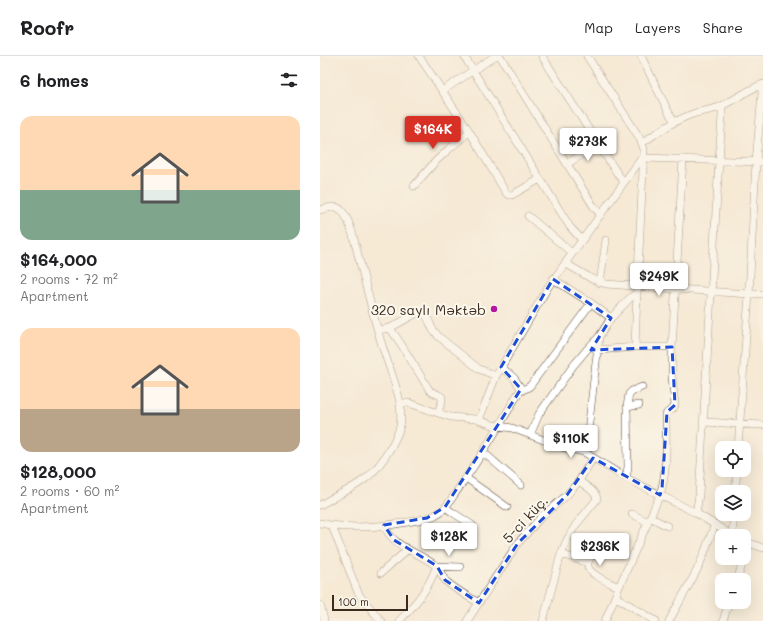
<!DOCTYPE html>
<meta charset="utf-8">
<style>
:root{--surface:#fff;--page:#f2f2f2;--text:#202124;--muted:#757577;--line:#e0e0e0;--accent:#d93025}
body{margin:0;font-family:Mali,sans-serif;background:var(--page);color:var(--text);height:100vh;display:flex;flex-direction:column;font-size:15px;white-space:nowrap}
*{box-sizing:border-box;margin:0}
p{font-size:13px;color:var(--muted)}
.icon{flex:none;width:22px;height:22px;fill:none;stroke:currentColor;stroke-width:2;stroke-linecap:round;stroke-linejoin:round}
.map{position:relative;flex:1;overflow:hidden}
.panel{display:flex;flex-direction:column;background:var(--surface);width:320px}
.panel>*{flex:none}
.tools{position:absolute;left:395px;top:385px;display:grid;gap:8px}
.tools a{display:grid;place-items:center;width:36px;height:36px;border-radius:8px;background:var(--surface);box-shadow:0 4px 16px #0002;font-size:20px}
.scale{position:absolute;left:12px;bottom:10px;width:76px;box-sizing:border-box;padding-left:4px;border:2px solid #3b2a1e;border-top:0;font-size:11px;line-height:14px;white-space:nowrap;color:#3b2a1e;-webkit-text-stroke:3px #fbf7ec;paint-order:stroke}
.price{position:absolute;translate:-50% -34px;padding:0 9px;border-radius:4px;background:#fff;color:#222;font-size:13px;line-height:26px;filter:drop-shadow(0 1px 2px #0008)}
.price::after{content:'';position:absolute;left:50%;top:24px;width:12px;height:9px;margin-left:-6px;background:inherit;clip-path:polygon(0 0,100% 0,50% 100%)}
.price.active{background:var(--accent);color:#fff}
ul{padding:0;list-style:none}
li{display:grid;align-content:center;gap:8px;height:212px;padding:0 20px}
li span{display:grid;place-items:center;height:124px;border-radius:12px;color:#555}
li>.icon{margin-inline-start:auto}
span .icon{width:72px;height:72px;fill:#fffc;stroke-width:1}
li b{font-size:17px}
h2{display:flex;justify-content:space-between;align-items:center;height:48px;padding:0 20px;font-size:17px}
header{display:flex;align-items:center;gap:24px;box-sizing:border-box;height:56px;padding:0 20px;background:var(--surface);border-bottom:1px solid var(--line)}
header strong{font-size:19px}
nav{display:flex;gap:22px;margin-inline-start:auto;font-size:14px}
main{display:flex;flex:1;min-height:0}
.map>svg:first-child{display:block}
</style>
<header>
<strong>Roofr</strong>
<nav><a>Map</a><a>Layers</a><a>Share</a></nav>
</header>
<main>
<section class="panel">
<h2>6 homes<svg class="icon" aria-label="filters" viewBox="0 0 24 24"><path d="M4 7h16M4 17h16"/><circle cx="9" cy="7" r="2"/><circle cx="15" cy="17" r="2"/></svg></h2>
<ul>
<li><span style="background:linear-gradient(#ffd9b3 60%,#7fa58c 0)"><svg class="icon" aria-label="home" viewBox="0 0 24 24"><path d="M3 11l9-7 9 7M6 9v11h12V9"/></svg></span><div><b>$164,000</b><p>2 rooms · 72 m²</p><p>Apartment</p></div></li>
<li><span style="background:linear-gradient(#ffd9b3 65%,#b9a48a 0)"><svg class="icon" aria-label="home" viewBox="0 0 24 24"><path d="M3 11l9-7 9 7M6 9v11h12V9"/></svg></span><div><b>$128,000</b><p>2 rooms · 60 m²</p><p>Apartment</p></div></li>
</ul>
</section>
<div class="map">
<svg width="443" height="565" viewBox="0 0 443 565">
<rect width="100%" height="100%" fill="#fbf7ec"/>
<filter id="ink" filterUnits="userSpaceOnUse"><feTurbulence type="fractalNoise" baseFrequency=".025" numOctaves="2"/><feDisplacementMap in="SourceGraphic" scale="8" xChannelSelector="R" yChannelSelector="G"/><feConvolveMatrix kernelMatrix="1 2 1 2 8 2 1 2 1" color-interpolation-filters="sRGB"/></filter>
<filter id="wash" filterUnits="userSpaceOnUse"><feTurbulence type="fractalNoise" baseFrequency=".012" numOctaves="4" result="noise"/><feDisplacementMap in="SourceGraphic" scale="16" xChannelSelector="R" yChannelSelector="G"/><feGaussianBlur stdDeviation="0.9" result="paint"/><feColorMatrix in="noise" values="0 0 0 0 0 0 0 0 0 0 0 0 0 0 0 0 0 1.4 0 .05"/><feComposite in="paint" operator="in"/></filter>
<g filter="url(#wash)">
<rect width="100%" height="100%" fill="#f6ead5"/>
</g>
<g filter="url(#ink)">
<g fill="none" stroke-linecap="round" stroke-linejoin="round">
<g stroke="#574739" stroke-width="8">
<path id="minor" d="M99,0l52,78 35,59 3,2h3l28,-16
M144,0l106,171 12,13
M180,0l67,108 27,43 7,8
M222,0l56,88 21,32 5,5
M267,0l52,81 5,12 -7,144 -2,54
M321,0l28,57 6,9
M122,35l53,-35
M322,87c15,-10 31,-22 48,-28 9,-4 20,-4 29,-8 16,-7 28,-17 44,-23
M247,108l31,-20
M94,130l21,-24 14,-13 20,-17
M0,154c8,-2 16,-6 22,1 8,9 12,28 15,40 8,30 15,61 24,91 6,20 15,40 19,61 1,9 2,18 -1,27 -6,16 -20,39 -34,49 -14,11 -30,17 -45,26
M208,160l44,37
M245,207l27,16 14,5 143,10h14
M233,223l38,24 20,15
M280,227l6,-43
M70,272l11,16 29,47 9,4 3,2v4l-4,12
M58,274l12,-2 29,-16c9,1 10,11 14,18 1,1 5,5 5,6l41,33 17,7
M274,292l4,2 37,-3h37
M181,311l13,11 8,12
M80,347h9l29,10 13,4 24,2 18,6 19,3 50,19 22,5 42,26 70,35 37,23
M307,351l12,-2
M159,364l17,-44 52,-89 93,-128 3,-1 119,4
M383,366l60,3
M210,379l9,-21 34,-48 16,-19 10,-10 12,-19 20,-21 6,-4
M418,392l11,-154 7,-132 6,-69 -1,-8
M163,396l38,33
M264,396l3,-13 12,-102
M146,422l41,29
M306,422l2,-11 -1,-60 2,-13 3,-3 10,-4
M415,436l2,-22
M125,451l7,5 20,13
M376,457l3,-18 20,-334 3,-45v-5l-2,-4
M312,458l16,8
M330,461l17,9
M0,467c29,7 59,4 88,-1 11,-2 23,-3 32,-10 8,-6 13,-16 19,-24 21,-30 40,-61 58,-93 3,-5 9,-6 13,-9l61,-83
M64,469c8,22 34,27 51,40 5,3 6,10 10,15 7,8 24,17 34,23
M12,470l25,64 3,6 21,25
M412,480l2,-22
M280,484c-4,7 -10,15 -12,23 -3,11 23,20 31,24
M424,485l19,7
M241,498l27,9
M61,517l26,-23
M417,524l12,-36
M296,541l40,24
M0,549l3,11 1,5
M79,565c11,-11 22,-23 30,-38 3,-5 5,-11 8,-17l23,1
M147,565l51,-78 23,-26 26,-22 12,-14 14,-23
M223,565l18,-67 5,-12 9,-16 22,-27c-1,-8 -12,-13 -18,-18
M285,565l14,-34 41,-92c8,-25 6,-53 6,-80l1,-2 6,-4 2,-4 -3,-28v-30l11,-188
M349,565l27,-49 6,-13 13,-35
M403,565l6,-19"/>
</g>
<use href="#minor" stroke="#fff" stroke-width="7"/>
</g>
</g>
<path d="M0 0H443V565H0ZM233,223l58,39 -20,32 81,-3 3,58 -8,7 -5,77 -2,6 -67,-37 -26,37 -49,48 -39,60 -34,-23 -8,-14 -43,-26 -10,-15 43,-7 18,-11 76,-118 -20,-22z" fill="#f6ead5" fill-opacity=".55" fill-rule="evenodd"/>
<path fill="none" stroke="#1d4ed8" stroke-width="3" stroke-dasharray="8 5" stroke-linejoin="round" d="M233,223l58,39 -20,32 81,-3 3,58 -8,7 -5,77 -2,6 -67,-37 -26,37 -49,48 -39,60 -34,-23 -8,-14 -43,-26 -10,-15 43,-7 18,-11 76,-118 -20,-22z"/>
<circle fill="#b5179e" stroke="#fbf7ec" stroke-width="1.5" cx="174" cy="253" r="4"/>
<g text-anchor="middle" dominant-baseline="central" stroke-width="4" stroke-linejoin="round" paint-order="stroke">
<g font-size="14" fill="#3b2a1e" stroke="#fbf7ec" text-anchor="end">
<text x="166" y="253">320 saylı Məktəb</text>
</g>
<g font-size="14" fill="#3b2a1e" stroke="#fbf7ec">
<text transform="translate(205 463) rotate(-47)">5-ci küç.</text>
</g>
</g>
</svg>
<div class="tools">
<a><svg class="icon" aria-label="locate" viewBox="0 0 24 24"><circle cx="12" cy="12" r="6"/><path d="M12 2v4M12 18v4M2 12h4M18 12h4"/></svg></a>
<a><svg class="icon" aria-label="layers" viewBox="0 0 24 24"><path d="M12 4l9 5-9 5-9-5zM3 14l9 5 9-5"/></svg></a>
<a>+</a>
<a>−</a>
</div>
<div class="scale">100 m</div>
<b class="price active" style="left:113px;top:94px">$164K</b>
<b class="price" style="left:268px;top:106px">$273K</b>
<b class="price" style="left:339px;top:241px">$249K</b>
<b class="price" style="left:251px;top:403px">$110K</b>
<b class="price" style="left:129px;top:501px">$128K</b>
<b class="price" style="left:280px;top:511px">$236K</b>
</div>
</main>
